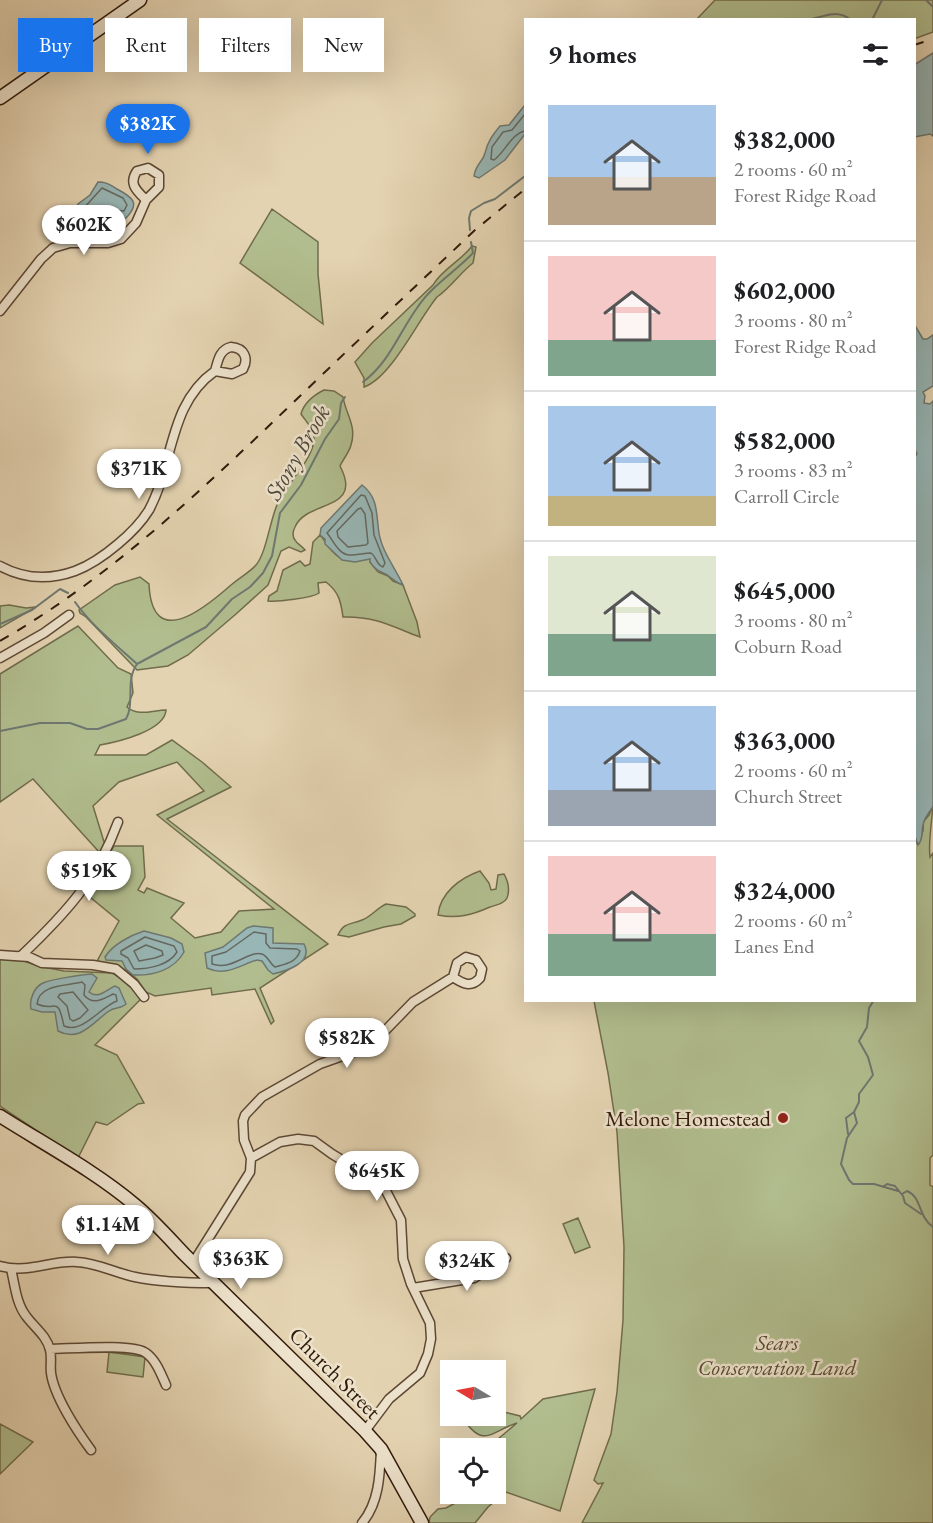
<!DOCTYPE html>
<meta charset="utf-8">
<style>
:root{--surface:#fff;--page:#f2f2f2;--text:#202124;--muted:#757577;--line:#e0e0e0;--accent:#1a73e8}
body{margin:0;font-family:"EB Garamond",serif;background:var(--page);color:var(--text);height:100vh;display:flex;flex-direction:column;font-size:22px;white-space:nowrap}
*{box-sizing:border-box;margin:0}
p{font-size:20px;color:var(--muted)}
.icon{flex:none;width:33px;height:33px;fill:none;stroke:currentColor;stroke-width:2;stroke-linecap:round;stroke-linejoin:round}
.map{position:relative;flex:1;overflow:hidden}
.sheet{position:absolute;left:524px;top:18px;width:392px;height:984px;display:flex;flex-direction:column;background:var(--surface);border-radius:0px;box-shadow:0 6px 24px #0002}
.sheet>*{flex:none}
.hud{position:absolute;left:18px;top:18px;width:416px;height:54px;display:flex;gap:12px}
.needle{width:39px;rotate:280deg}
.fabs{position:absolute;left:440px;top:1360px;display:grid;gap:12px}
.fabs a{display:grid;place-items:center;width:66px;height:66px;border-radius:0px;background:var(--surface);box-shadow:0 6px 24px #0002;font-size:30px}
.price{position:absolute;translate:-50% -51px;padding:0 14px;border-radius:21px;background:#fff;color:#222;font-size:20px;line-height:39px;filter:drop-shadow(0 2px 3px #0008)}
.price::after{content:'';position:absolute;left:50%;top:36px;width:18px;height:14px;margin-left:-9px;background:inherit;clip-path:polygon(0 0,100% 0,50% 100%)}
.price.current{background:var(--accent);color:#fff}
ul{padding:0;list-style:none}
li{display:flex;align-items:center;gap:18px;height:150px;padding:0 24px}
li+li{border-top:2px solid var(--line)}
li span{display:grid;place-items:center;flex:none;width:168px;height:120px;border-radius:0px;color:#555}
li>.icon{margin-inline-start:auto}
span .icon{width:72px;height:72px;fill:#fffc;stroke-width:1}
li b{font-size:26px}
h2{display:flex;justify-content:space-between;align-items:center;height:72px;padding:0 24px;font-size:26px}
.tag{padding:0 21px;border-radius:0px;background:var(--surface);box-shadow:0 6px 24px #0002;font-size:21px;line-height:54px}
.tag.current{background:var(--accent);color:#fff}
.map>svg:first-child{display:block}
</style>
<div class="map">
<svg width="933" height="1523" viewBox="0 0 933 1523">
<rect width="100%" height="100%" fill="#e4d3b1"/>
<filter id="stains"><feTurbulence type="fractalNoise" baseFrequency=".00333" numOctaves="4"/><feColorMatrix values="0 0 0 0 .2 0 0 0 0 .09 0 0 0 0 .02 0 0 0 .5 -.17"/></filter>
<radialGradient id="worn" r=".72"><stop offset=".6" stop-color="#630" stop-opacity="0"/><stop offset="1" stop-color="#630" stop-opacity=".3"/></radialGradient>
<path fill="#b1bd8e" stroke="#706c4c" stroke-width="1.5" d="M715,0h218v32l-19,7v-19l-217,-1z
M272,209l46,33v32l5,50 -83,-61z
M472,246l4,1 -3,16c-13,10 -22,24 -36,34 -19,23 -46,81 -73,90v-9l-9,-16 17,-19 61,-58c9,-16 28,-24 39,-39z
M324,390l10,1 9,6c3,18 14,29 8,48 -2,8 -8,14 -11,21 24,46 -33,33 -45,61 -2,4 -3,9 0,13 2,4 7,6 10,10l-4,2 -12,-5 -8,4 -13,34 -32,29 -48,41 -20,11 -31,4 -51,-53 -6,-4 -1,-3 36,-25 25,-8 9,7c3,68 56,24 82,1 8,-7 19,-13 25,-20 11,-13 14,-47 23,-65 8,-17 41,-47 34,-67 -2,-7 -8,-13 -12,-19 3,-11 13,-19 23,-24z
M320,535c4,4 5,7 8,11 14,19 22,14 43,13l-1,3 8,10 10,4 5,5 10,4 14,37 3,15c-29,-11 -45,-21 -77,-20 -2,-15 -4,-25 -17,-35l-8,1 1,10c-7,5 -42,9 -51,8l1,-5 8,-5 6,-21 17,-9 5,5 5,-2 3,-22z
M9,605l17,3 10,-1 -36,21v-22z
M78,626l40,42 13,6 2,19 -6,14c11,10 26,3 39,3 -1,21 -49,32 -66,35l-5,10h51l26,-15 30,22 29,25 -64,32 161,125 -68,44 14,33 -3,3 -16,-35 -43,6 -1,-7 -56,8 -9,-4 -9,-13 -11,-9 -30,-7 23,-42 -34,-28 29,-47h29l2,31 -7,13 6,3 3,-5 37,15 -13,15 24,20 26,-6 18,-21 35,-2 -117,-94 47,-24 -27,-29 -58,20 -26,24 12,39 -5,8 -67,-74 -33,23v-128z
M933,806c-1,14 -5,37 -3,51l3,-4v302l-3,3v27l3,2v336h-351l21,-40 -5,1 -4,-4 17,-46 6,-42 6,-72 1,-73 -7,-115 -9,-59 -14,-72 320,-1v-162l2,1v4l7,-12v-9l6,-7z
M480,871l9,12 2,7 5,-1 2,-14 6,-1c4,7 6,16 3,24 -3,6 -11,7 -17,9 -18,8 -33,12 -52,8 2,-22 22,-37 42,-44z
M386,904l20,3 9,7v2l-14,8 -17,3 -35,10 -11,-2c6,-13 12,-10 24,-15 9,-3 15,-12 24,-16z
M0,959l21,1 17,6 26,5 48,2 18,10 11,16 -46,46 22,10 27,48 -6,1 -31,21 -11,-3 -18,36 -78,-52z
M578,1218l12,29 -15,6 -12,-29z
M109,1352l36,5 -2,20 -36,-5z
M595,1389l-35,122 -54,-19 -18,15 -13,16h-46l1,-6 8,-8 8,-1 26,-14h23v-45h-9l31,-26c-28,9 -33,27 -56,-7h34v-11l9,7 16,4 1,3 22,-20z
M0,1424l33,18 -33,32z"/>
<path fill="#98b6b5" stroke="#6e7871" stroke-width="1.5" d="M933,53v83l-3,-2 -16,3v-72z
M525,105v29l-20,26 -26,18 -5,-2c2,-13 9,-14 11,-23 3,-12 7,-17 15,-27l9,-1z
M98,182c9,0 12,3 19,7 15,8 24,14 9,29 -26,-5 -19,9 -40,13l-7,-10 -3,-12 2,-5 12,-9z
M914,324l9,15h4l6,-4v51l-10,6 2,4 -1,7 6,1 3,-3v405c-3,6 -9,12 -10,19 -2,8 1,13 -5,20l-2,-6 -2,-1v-380l3,-4 -3,-7z
M362,485c17,13 14,30 17,48 3,19 17,36 24,52 -6,-2 -8,-4 -13,-8 -8,-7 -11,-2 -20,-15v-3l-15,3 -13,-2 -17,-16v-5l-5,-4 1,-7z
M253,926l20,2v15l31,1c10,19 -18,27 -31,30l-5,-4 -6,-9 -5,-1c-17,5 -32,17 -50,8l-2,-15 18,-6 24,-19z
M144,931l27,7 11,6 2,8c-10,18 -31,24 -51,23l-7,-6 -4,-8 -16,-1 -1,-3c7,-12 26,-22 39,-26z
M92,974l5,4 -8,14c9,8 18,-3 26,-6l4,2 7,16c-5,5 -11,3 -17,7 -16,11 -29,32 -51,20l-3,-19h-13l-11,-3c-2,-9 3,-22 12,-26 9,-4 38,-8 49,-9z"/>
<g fill="none" stroke-linecap="round" stroke-linejoin="round">
<path stroke="#646860" stroke-width="1.5" d="M525,114l-13,16 -9,2 -11,15 -1,12 3,1c11,-8 18,-27 31,-29
M102,188l21,10 4,7 -3,6c-9,-1 -20,-1 -27,7 -5,7 2,3 -8,6l-4,-5 -2,-10z
M361,495l4,1 7,17 2,22 11,28 -2,4c-7,-2 -6,-10 -12,-14 -7,0 -13,2 -20,2 -12,1 -18,-15 -24,-22z
M361,508l4,6 3,29 -2,2 -18,2 -10,-10 -1,-6 21,-22z
M254,932l12,2v9l4,5 27,1 3,2c-4,12 -15,13 -25,16 -5,-3 -7,-11 -13,-13 -14,-4 -29,17 -50,10v-8l14,-4z
M145,937l29,9 3,6c-8,13 -27,17 -43,17l-6,-11 -7,-4v-3z
M146,945l16,6 1,4 -8,3 -16,3 -5,-10z
M82,982l3,3 -1,10c9,11 19,4 29,-1l3,1 1,6c-17,6 -34,33 -53,25 -7,-33 -8,-13 -27,-22 2,-20 29,-18 45,-22z
M73,992l15,18 -8,8 -7,3 -3,-2 -3,-13 -9,-9 2,-3z"/>
<path stroke="#6e7871" stroke-width="2" d="M926,0l7,7
M809,20c14,-4 29,-11 42,0
M872,20l10,-20
M470,230l-1,-12 2,-7 13,-8 11,-4 30,-23
M363,382c26,-19 36,-49 54,-74 14,-22 38,-36 56,-55l-2,-11
M75,602c16,23 40,42 61,61
M0,624l32,-14 28,-21 8,4
M0,731l40,-8h30l17,6h11l28,-10c9,-15 -1,-38 11,-55l69,-37 26,-28 18,-12 13,-14 9,-17 8,-43 21,-28 24,-46 14,-20 2,-16 4,-6
M854,1112l3,11 -10,15 -6,26 8,16 4,4h21l24,7
M848,1134l-2,-16 8,-6 5,-10v-8l14,-19 -5,-18 -9,-16 8,-14 2,-19 5,-8
M883,1187l4,-3 8,2 8,10 2,7 16,11
M902,1194l5,-3c15,6 11,26 26,36"/>
<g stroke="#5d4834" stroke-width="11">
<path id="street" d="M0,311l41,-52 12,-11 17,-5h38l13,-4 15,-16 10,-23 13,-13v-12l-11,-7 -11,3c-9,13 0,20 9,29
M231,347c13,1 18,11 12,22l-11,5 -17,-3c3,-10 4,-21 16,-24z
M0,566c24,13 50,14 75,5 16,-6 30,-16 43,-27 12,-10 23,-21 31,-34 25,-46 19,-106 66,-139
M0,658l44,-25 25,-18
M0,955l29,2 13,6 51,2 23,4 18,15 10,13
M21,956c44,-42 76,-76 97,-134
M466,957l10,3 6,9 -2,9c-9,10 -17,6 -27,-1l4,-14z
M251,1158l-7,-18 -1,-19 2,-6 17,-18 58,-33 42,-15 15,-10 36,-37 40,-25
M193,1263l57,-91 1,-14 29,-16 18,-3 16,2 18,13 51,31 18,35 2,39 8,25 19,39 1,16 -3,15 -8,19 -31,26 -24,32
M0,1266c29,8 50,-6 77,-4 20,1 39,11 58,15 25,5 53,6 78,6
M11,1269c4,16 5,34 15,47 8,11 21,20 24,34 2,7 0,15 1,23 3,23 26,58 40,77
M413,1288l61,-10 32,-20
M50,1349c18,0 83,-6 96,4 10,7 15,21 20,32
M362,1523c17,-20 18,-48 19,-74"/>
</g>
<g stroke="#301a0a" stroke-width="15">
<path id="secondary" d="M0,98l140,-98
M0,1116c44,28 95,55 135,89 18,15 33,32 49,49l181,177 16,18 41,74"/>
</g>
<use href="#street" stroke="#ede2cc" stroke-width="8"/>
<use href="#secondary" stroke="#ede2cc" stroke-width="12"/>
<path stroke="#301a0a" stroke-width="2" stroke-dasharray="10 10" stroke-linecap="butt" d="M914,45l19,-6
M0,641c113,-65 206,-155 299,-244 58,-56 117,-111 176,-167l50,-41"/>
</g>
<circle fill="#8f2418" stroke="#ede2cc" stroke-width="2" cx="783" cy="1118" r="6"/>
<g text-anchor="middle" dominant-baseline="central" stroke-width="5" stroke-linejoin="round" paint-order="stroke">
<g font-size="22" fill="#301a0a" stroke="#ede2cc" text-anchor="end">
<text x="771" y="1118">Melone Homestead</text>
</g>
<g font-size="22" font-style="italic" fill="#574b32" stroke="#ede2cc">
<text x="777" y="1342">Sears<tspan x="777" dy="25">Conservation Land</tspan></text>
</g>
<g font-size="22" fill="#301a0a" stroke="#ede2cc">
<text transform="translate(335 1373) rotate(45)">Church Street</text>
</g>
<g font-size="24" font-style="italic" fill="#4f493d" stroke="#ede2cc">
<text transform="translate(297 452) rotate(-60)">Stony Brook</text>
</g>
</g>
<rect width="100%" height="100%" filter="url(#stains)"/>
<rect width="100%" height="100%" fill="url(#worn)"/>
</svg>
<div class="fabs">
<a><svg class="needle" viewBox="-14 -14 28 28"><path d="M0-13l5 13h-10z" fill="#e53935"/><path d="M0 13l5-13h-10z" fill="#757577"/></svg></a>
<a><svg class="icon" aria-label="locate" viewBox="0 0 24 24"><circle cx="12" cy="12" r="6"/><path d="M12 2v4M12 18v4M2 12h4M18 12h4"/></svg></a>
</div>
<b class="price current" style="left:148px;top:155px">$382K</b>
<b class="price" style="left:84px;top:256px">$602K</b>
<b class="price" style="left:139px;top:500px">$371K</b>
<b class="price" style="left:89px;top:902px">$519K</b>
<b class="price" style="left:347px;top:1069px">$582K</b>
<b class="price" style="left:377px;top:1202px">$645K</b>
<b class="price" style="left:108px;top:1256px">$1.14M</b>
<b class="price" style="left:241px;top:1290px">$363K</b>
<b class="price" style="left:467px;top:1292px">$324K</b>
<div class="hud">
<a class="tag current">Buy</a>
<a class="tag">Rent</a>
<a class="tag">Filters</a>
<a class="tag">New</a>
</div>
<section class="sheet">
<h2>9 homes<svg class="icon" aria-label="filters" viewBox="0 0 24 24"><path d="M4 7h16M4 17h16"/><circle cx="9" cy="7" r="2"/><circle cx="15" cy="17" r="2"/></svg></h2>
<ul>
<li><span style="background:linear-gradient(#a9c7e8 60%,#b9a48a 0)"><svg class="icon" aria-label="home" viewBox="0 0 24 24"><path d="M3 11l9-7 9 7M6 9v11h12V9"/></svg></span><div><b>$382,000</b><p>2 rooms · 60 m²</p><p>Forest Ridge Road</p></div></li>
<li><span style="background:linear-gradient(#f6c9c9 70%,#7fa58c 0)"><svg class="icon" aria-label="home" viewBox="0 0 24 24"><path d="M3 11l9-7 9 7M6 9v11h12V9"/></svg></span><div><b>$602,000</b><p>3 rooms · 80 m²</p><p>Forest Ridge Road</p></div></li>
<li><span style="background:linear-gradient(#a9c7e8 75%,#c2b280 0)"><svg class="icon" aria-label="home" viewBox="0 0 24 24"><path d="M3 11l9-7 9 7M6 9v11h12V9"/></svg></span><div><b>$582,000</b><p>3 rooms · 83 m²</p><p>Carroll Circle</p></div></li>
<li><span style="background:linear-gradient(#dfe7d0 65%,#7fa58c 0)"><svg class="icon" aria-label="home" viewBox="0 0 24 24"><path d="M3 11l9-7 9 7M6 9v11h12V9"/></svg></span><div><b>$645,000</b><p>3 rooms · 80 m²</p><p>Coburn Road</p></div></li>
<li><span style="background:linear-gradient(#a9c7e8 70%,#9aa5b1 0)"><svg class="icon" aria-label="home" viewBox="0 0 24 24"><path d="M3 11l9-7 9 7M6 9v11h12V9"/></svg></span><div><b>$363,000</b><p>2 rooms · 60 m²</p><p>Church Street</p></div></li>
<li><span style="background:linear-gradient(#f6c9c9 65%,#7fa58c 0)"><svg class="icon" aria-label="home" viewBox="0 0 24 24"><path d="M3 11l9-7 9 7M6 9v11h12V9"/></svg></span><div><b>$324,000</b><p>2 rooms · 60 m²</p><p>Lanes End</p></div></li>
</ul>
</section>
</div>
